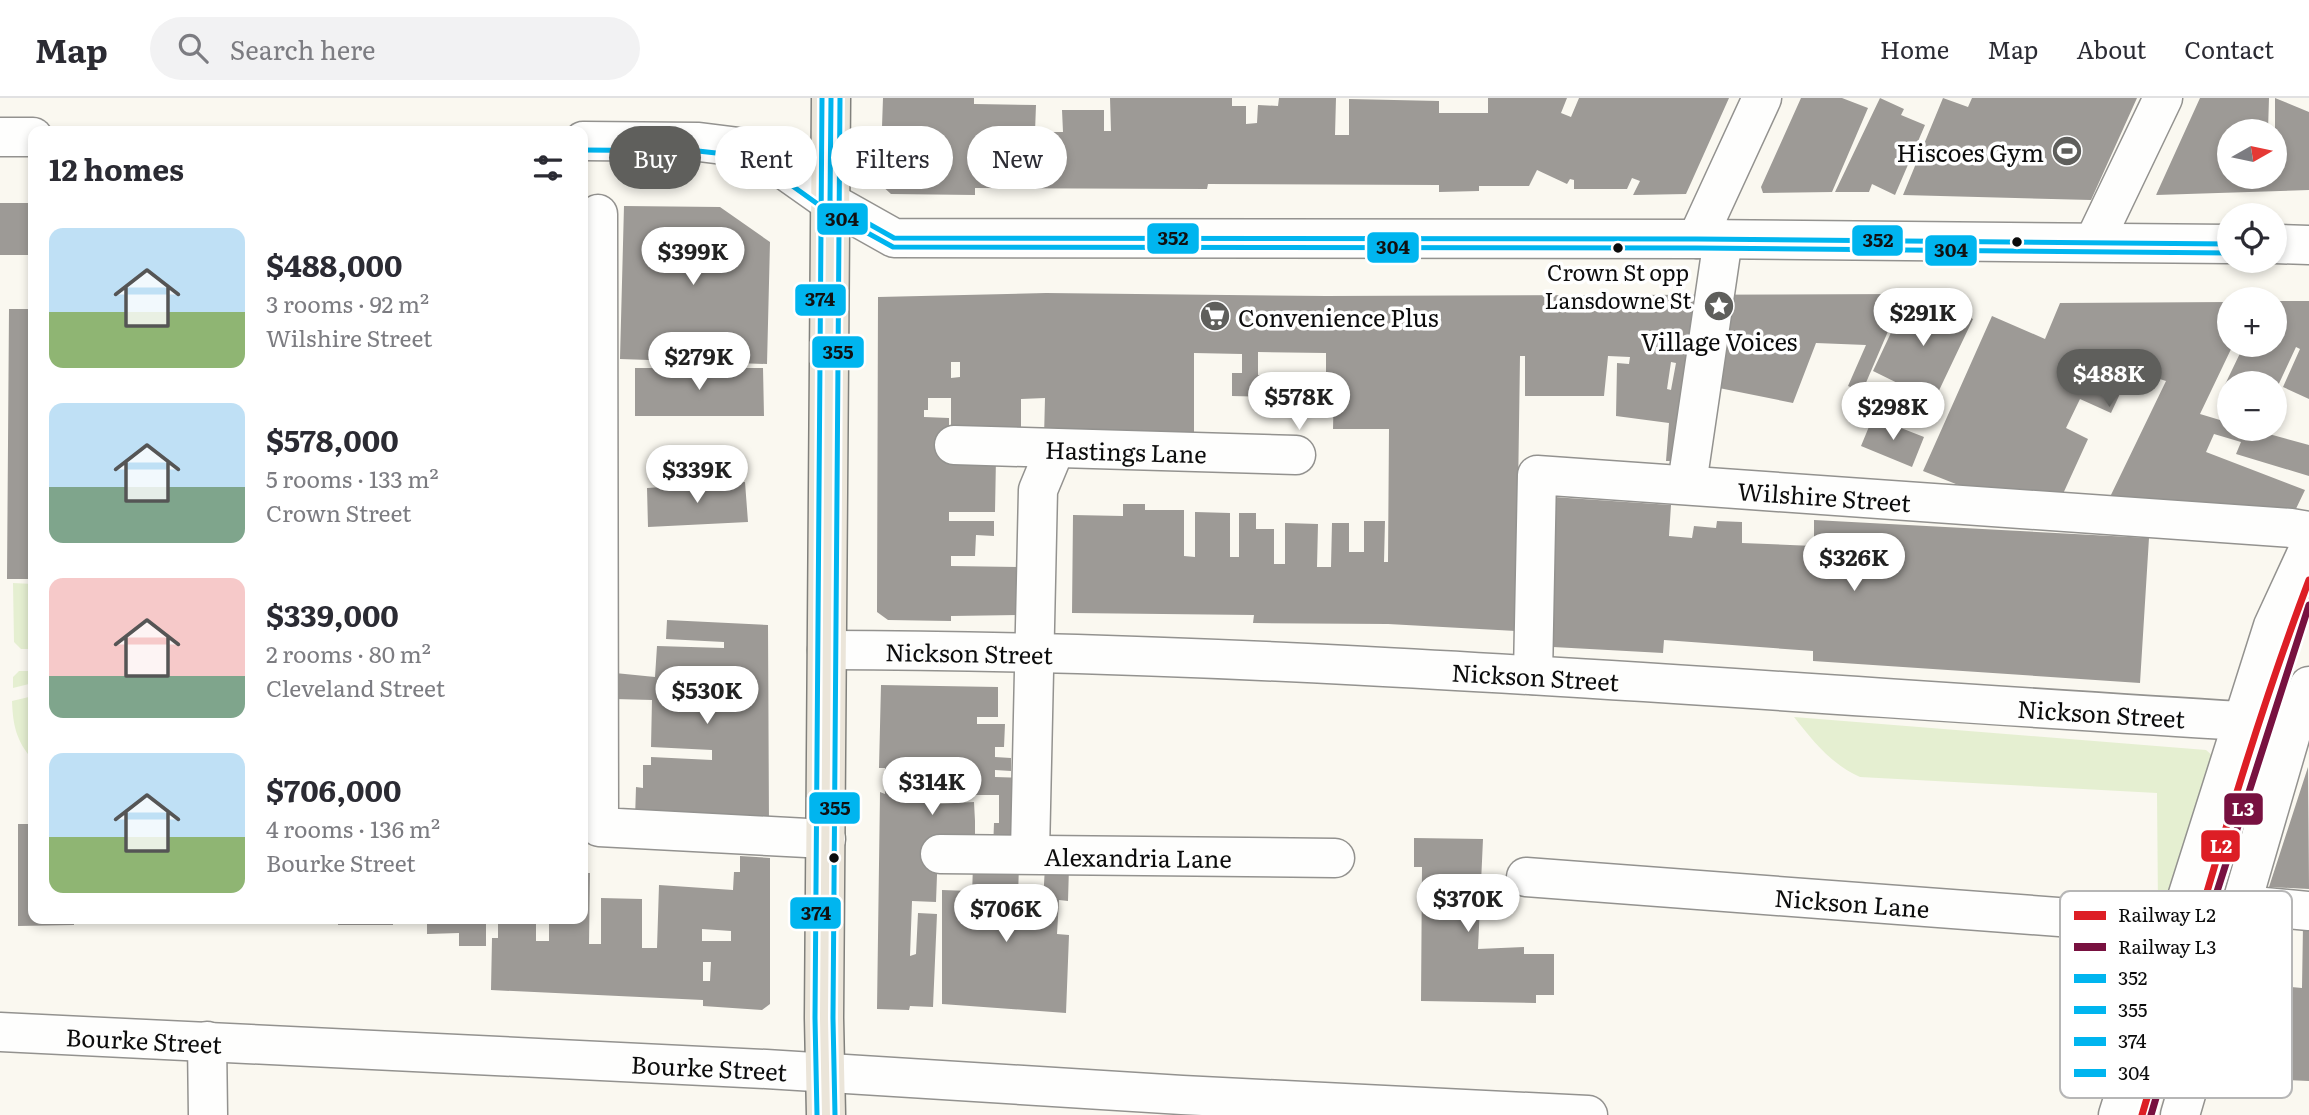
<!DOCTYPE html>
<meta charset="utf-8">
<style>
:root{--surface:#fff;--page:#f2f2f3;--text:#2b2b33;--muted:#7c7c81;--line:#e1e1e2;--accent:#5f5f5c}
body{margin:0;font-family:Literata,serif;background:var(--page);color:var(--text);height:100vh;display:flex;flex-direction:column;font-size:26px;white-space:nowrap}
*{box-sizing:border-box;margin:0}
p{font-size:23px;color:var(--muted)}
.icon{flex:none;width:38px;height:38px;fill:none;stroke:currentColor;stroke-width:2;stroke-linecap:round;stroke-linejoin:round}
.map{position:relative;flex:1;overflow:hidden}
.drawer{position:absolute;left:28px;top:28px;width:560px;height:798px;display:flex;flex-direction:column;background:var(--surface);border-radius:14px;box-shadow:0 4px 10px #0003}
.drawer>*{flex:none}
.top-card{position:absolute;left:609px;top:28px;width:665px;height:63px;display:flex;gap:14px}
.needle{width:46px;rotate:81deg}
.tools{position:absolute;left:2217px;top:21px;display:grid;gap:14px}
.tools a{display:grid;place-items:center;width:70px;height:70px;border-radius:50%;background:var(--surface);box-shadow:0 4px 10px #0003;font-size:35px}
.price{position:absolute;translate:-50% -60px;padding:0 16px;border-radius:24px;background:#fff;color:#222;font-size:23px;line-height:46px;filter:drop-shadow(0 2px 4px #0008)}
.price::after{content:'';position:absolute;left:50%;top:42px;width:21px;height:16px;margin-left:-10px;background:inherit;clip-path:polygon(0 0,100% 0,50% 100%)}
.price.on{background:var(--accent);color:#fff}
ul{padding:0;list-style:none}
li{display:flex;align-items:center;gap:21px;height:175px;padding:0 21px}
li span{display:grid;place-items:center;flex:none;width:196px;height:140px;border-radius:14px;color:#555}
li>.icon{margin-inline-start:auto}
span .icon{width:84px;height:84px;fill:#fffc;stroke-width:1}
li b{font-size:30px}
h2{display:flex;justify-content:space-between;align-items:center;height:84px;padding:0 21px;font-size:30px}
.chip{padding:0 24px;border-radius:32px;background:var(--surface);box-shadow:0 4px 10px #0003;font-size:24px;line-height:63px}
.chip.on{background:var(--accent);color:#fff}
header{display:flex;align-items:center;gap:42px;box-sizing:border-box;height:98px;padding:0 35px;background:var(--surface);border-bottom:2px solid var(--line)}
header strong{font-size:33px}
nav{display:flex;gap:38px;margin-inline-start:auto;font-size:24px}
.search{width:490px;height:63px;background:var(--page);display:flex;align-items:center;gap:18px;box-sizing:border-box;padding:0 24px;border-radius:38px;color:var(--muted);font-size:26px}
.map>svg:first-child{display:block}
</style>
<header>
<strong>Map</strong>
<div class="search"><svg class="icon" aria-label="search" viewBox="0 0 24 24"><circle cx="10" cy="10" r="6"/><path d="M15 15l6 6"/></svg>Search here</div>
<nav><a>Home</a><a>Map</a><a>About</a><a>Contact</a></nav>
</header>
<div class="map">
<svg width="2309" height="1017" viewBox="0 0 2309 1017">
<rect width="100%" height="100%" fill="#faf8f0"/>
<path fill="#e5efd1" d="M13,485l20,1v65h-12l-7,-7z
M19,573h14v12l-20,5v-11z
M33,598v64c-17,-19 -20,-35 -21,-59z
M1794,619l412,33 7,6 -40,154 -15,-1 -1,-116 -297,-16c-29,-13 -47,-36 -66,-60z"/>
<path fill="#9d9a96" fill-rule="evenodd" d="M883,0h91v6l62,1 -1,27h28l-1,-22h42v21h7l-1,-33h122v8h14v18l11,-1 1,-18 20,1 1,-8h57l-1,37h14v-36l90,2v12h49v-15h79l-6,15 10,4 8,-19h150l-43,96 -53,1 7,-14 -8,-3 -5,11h-53v-9l-4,-1 -3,5 -30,-14 -8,16h-50v5l-40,1v-7l-231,-1 -1,5 -232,-1v7l-84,-1 -11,-10z
M1801,0h41l26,10 -36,84 -69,1 -2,-6z
M1880,0l24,11 -3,6 24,10 -30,70 -23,-11 -3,8h-34z
M1943,0l25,9 4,-9h165l-46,102 -188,-5z
M2200,0h69l-1,33h-38v46h45v-79l34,14v78l-153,5z
M0,105h33v52h-33z
M624,108l96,1 50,35 -3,122 -147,-5z
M1046,195l280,3 578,-2 -42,98 -14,-6 18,-41 -50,-2 -23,60 -74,-15 -38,73h-15l3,-38 -53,-7 1,-53 12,1 1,-7 -22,-1 -4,40h-79v-40h-5l-4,275 -128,-7 -135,-1 1,-8 -182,-2 1,-98 50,1v-12h22v6h39v46l11,1v-45l35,1v44h9v-44h17v16h18v35h11v-41l33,1 -1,43h14l1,-44h17v29h15v-31h21l-1,41h4l1,-133h-56l1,-47h-8v-29l-68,-1v23h18v22l-44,-1v-23h10v-19l-48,-1v86l-150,-2 1,-39 -24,1v39l-70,-1v-39h-23v12h-4v7l25,1v38l47,1 -1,55h-46v9h45v15l-18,-1 -1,21h-24v10l74,1 -1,48 -73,1v5l-63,-1 -11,-8 1,-315zM951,264h9v15l-9,1zM1671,264l5,1 -5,27 -4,-1z
M2275,203h34v98l-26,-12 17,-38 -4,-2 -21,45v-9h-45v21l-12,-5 26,-54h31z
M2230,204v43h3l-33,69 30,9v6h21l58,16v31l-73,-22 5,-12 -27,-8 -8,18 99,38 -11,23 -185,-14 57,-118 -35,-11 -20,43 -31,-14 -14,29 22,11 -26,57 -86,-4 -53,-21 69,-155 53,23 15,-36z
M1918,205l26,12 4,-8 25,12 -39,82 -61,-30 31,-66z
M9,211h24v270h-26z
M635,270h128l1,48h-129z
M1873,319l51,20 -12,30 -51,-21z
M745,384l3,40 -100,5 -1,-39z
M1553,399l118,8 -2,31 23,2 2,-12 22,2 1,-7 25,1v21l72,3v-26l335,18 -9,145 -327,-22v-10l-149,-11 -1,13 -110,-6z
M667,522l101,5 1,200 -134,-6 1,-32 7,1v-23h8v-8l61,3v-10l-61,-3 1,-47 -37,-1v-26l40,4 2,-31 67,2v-6l-58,-3z
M881,587l117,2v30h-21v7h28l-1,23h-9v10l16,1v13l-16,-1v7l32,1 -2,72h-32l1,-27h5v-28h-80l17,1 -1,8 39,-2 1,19v18l-37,9 -2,54 -24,-1 -2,55 6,-2 2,-41 19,1 -4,93 -23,-1 -1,4 -32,-1 3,-217 5,2v-26h-6z
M2308,669l1,122 -40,-2z
M18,726h15v95h41v6l-56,1z
M1414,740l69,1 -5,110 46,-2v7h30v41h-18v8l-115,-2 1,-134h-8z
M740,758l30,2v146l-8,6 -59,-4v-6l-212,-10 1,-52h6v-19h38v22h13v-22h34v-46h7l-1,71h12v-46l41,1v49h15l2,-63 74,5 1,-18h6zM702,831l29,2v10h-29zM703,864h8l-1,19h-7z
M973,767h46l-1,31 -36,-1 -1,17 38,1 1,-19h19l4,8 2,-36 24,1 -1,34 -9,-1 -2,34 12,1 -3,78 -124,-9v-114l28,1 2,4z
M338,821h55v6h-55z
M427,821h59v27h-27v-13l-32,1z
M2283,824v31h-23l1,31 41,4 1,-63h6v156l-48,-2 -1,20h-39l-11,-18 16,-47h9v-30l24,-78z"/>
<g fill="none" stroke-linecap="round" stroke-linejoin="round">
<g stroke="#93928f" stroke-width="41">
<g id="minor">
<path d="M0,39h33"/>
<path d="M583,43l116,1 56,7 75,53 64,36 803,1 533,5"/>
<path d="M598,116l1,613 227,12"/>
<path d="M1697,141l65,-141"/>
<path d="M2094,144l69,-144"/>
<path d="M2275,146l34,1"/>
<path id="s1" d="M954,347l342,10"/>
<path d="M1687,386l36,-245"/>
<path id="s2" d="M827,552c473,1 945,43 1416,71"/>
<path id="s3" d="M1533,577l4,-200 754,53 18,3"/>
<path d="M1030,754l8,-362 17,-41"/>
<path id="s4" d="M940,756l395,4"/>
<path id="s5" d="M1526,779l652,49"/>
<path d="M2242,807l67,6"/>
<path id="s6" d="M0,934l766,37 416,26 406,20"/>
<path d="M207,943l1,74"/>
<path d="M2118,1017l155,-489 36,-78"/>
<path d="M2180,1017l113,-388 16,-41"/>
</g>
</g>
<g stroke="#80807c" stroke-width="41">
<path id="major" d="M826,1017l-2,-97 7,-920"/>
</g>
<use href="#minor" stroke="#fefefd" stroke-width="38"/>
<use href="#major" stroke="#ebe5d9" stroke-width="38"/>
<g stroke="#fff" stroke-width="10">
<path id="bus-1" d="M830,104l64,36 803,1 533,5
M830,104l1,-104"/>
</g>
<g stroke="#fff" stroke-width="10">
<path id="bus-2" d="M835,1017l-2,-97 7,-920"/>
</g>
<g stroke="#fff" stroke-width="10">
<path id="bus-3" d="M817,1017l-2,-97 7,-920"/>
</g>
<g stroke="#fff" stroke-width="10">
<path id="bus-4" d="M583,52l115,1 54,6 74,53 67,37 804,1 533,5"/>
</g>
<use href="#bus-1" stroke="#00b5ef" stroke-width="5"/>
<use href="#bus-2" stroke="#00b5ef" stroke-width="5"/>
<use href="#bus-3" stroke="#00b5ef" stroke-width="5"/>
<use href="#bus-4" stroke="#00b5ef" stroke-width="5"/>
<g stroke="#fff" stroke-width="12">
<path id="rail-1" d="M2142,1017c53,-179 101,-361 167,-535"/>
</g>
<g stroke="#fff" stroke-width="12">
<path id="rail-2" d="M2151,1017l62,-211 96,-299"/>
</g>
<use href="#rail-1" stroke="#dd1e25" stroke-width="7"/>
<use href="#rail-2" stroke="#781140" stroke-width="7"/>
</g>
<defs>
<g id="stadium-disc" transform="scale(1.575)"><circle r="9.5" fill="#5f5f5c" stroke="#fff"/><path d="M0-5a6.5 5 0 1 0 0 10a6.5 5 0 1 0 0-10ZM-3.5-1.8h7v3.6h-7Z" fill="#fff"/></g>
<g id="sight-disc" transform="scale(1.575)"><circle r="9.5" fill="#5f5f5c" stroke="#fff"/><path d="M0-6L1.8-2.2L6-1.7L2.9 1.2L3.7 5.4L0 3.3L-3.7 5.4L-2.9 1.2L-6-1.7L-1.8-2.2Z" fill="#fff"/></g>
<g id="supermarket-disc" transform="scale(1.575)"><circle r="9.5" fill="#5f5f5c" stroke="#fff"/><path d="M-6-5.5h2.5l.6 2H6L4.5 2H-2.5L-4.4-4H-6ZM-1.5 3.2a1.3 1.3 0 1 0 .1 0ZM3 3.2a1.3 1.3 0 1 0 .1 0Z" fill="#fff"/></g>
</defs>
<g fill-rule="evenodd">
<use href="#stadium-disc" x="2067" y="53"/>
<use href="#sight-disc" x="1719" y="208"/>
<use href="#supermarket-disc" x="1215" y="218"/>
</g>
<g fill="#0c0c0c" stroke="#fff" stroke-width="2.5">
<circle cx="2017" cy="144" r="6"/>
<circle cx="1618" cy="150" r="6"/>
<circle cx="834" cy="760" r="6"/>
</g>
<g text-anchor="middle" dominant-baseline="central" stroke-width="7" stroke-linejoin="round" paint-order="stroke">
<g font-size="22" fill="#0c0c0c" stroke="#fff">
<text x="1618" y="173">Crown St opp<tspan x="1618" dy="28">Lansdowne St</tspan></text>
</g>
<g font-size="24" fill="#0c0c0c" stroke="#fff" text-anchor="end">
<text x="2044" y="53">Hiscoes Gym</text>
<text x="1238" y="218" text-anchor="start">Convenience Plus</text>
<text x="1719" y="242" text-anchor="middle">Village Voices</text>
</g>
<g font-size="24" fill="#0c0c0c" stroke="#fff">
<text stroke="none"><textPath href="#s1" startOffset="172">Hastings Lane</textPath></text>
<text stroke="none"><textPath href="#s3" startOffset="488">Wilshire Street</textPath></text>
<text stroke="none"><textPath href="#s2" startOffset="142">Nickson Street</textPath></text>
<text stroke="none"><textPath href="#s2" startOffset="709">Nickson Street</textPath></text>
<text stroke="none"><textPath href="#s2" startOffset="1276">Nickson Street</textPath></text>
<text stroke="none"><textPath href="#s4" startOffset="198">Alexandria Lane</textPath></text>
<text stroke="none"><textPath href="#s5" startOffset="327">Nickson Lane</textPath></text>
<text stroke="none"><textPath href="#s6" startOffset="144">Bourke Street</textPath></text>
<text stroke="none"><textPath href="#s6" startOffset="710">Bourke Street</textPath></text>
</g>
</g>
<rect x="2060" y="793" width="232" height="207" rx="10" fill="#fff" stroke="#b6b6b6" stroke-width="2"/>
<rect x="2074" y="813" width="32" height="9" fill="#dd1e25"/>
<rect x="2074" y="845" width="32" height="8" fill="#781140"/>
<rect x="2074" y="876" width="32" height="9" fill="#00b5ef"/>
<rect x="2074" y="908" width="32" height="8" fill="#00b5ef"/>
<rect x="2074" y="939" width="32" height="9" fill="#00b5ef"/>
<rect x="2074" y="971" width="32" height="8" fill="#00b5ef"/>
<g font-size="19" fill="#0c0c0c">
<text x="2118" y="824">Railway L2</text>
<text x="2118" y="856">Railway L3</text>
<text x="2118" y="887">352</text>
<text x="2118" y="919">355</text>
<text x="2118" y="950">374</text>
<text x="2118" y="982">304</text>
</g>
<g stroke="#fff" stroke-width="2.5">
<rect x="816" y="104" width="53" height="34" rx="7" fill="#00b5ef"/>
<rect x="1146" y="124" width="54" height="33" rx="7" fill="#00b5ef"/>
<rect x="1851" y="126" width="53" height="33" rx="7" fill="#00b5ef"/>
<rect x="1366" y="133" width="54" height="33" rx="7" fill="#00b5ef"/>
<rect x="1924" y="136" width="54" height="33" rx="7" fill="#00b5ef"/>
<rect x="794" y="185" width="53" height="34" rx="7" fill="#00b5ef"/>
<rect x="811" y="237" width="54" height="34" rx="7" fill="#00b5ef"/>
<rect x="808" y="693" width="53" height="34" rx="7" fill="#00b5ef"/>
<rect x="2223" y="694" width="41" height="34" rx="7" fill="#781140"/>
<rect x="2200" y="731" width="41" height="34" rx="7" fill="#dd1e25"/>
<rect x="789" y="798" width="53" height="34" rx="7" fill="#00b5ef"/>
</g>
<g font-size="19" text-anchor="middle" font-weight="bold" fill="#fff">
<text x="2243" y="718">L3</text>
<text x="2221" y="755">L2</text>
</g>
<g font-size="19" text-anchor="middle" font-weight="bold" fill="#111">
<text x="842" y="128">304</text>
<text x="1173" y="147">352</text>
<text x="1878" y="149">352</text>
<text x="1393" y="156">304</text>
<text x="1951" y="159">304</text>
<text x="820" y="208">374</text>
<text x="838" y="261">355</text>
<text x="835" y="717">355</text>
<text x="816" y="822">374</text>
</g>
</svg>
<div class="tools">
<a><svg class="needle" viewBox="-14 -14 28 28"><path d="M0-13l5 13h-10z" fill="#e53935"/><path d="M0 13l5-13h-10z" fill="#7c7c81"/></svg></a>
<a><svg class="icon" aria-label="locate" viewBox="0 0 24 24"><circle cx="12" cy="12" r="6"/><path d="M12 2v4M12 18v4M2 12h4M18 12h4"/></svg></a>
<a>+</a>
<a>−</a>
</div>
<b class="price" style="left:693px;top:189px">$399K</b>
<b class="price" style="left:1923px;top:250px">$291K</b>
<b class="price" style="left:699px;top:294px">$279K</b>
<b class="price on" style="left:2109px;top:311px">$488K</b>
<b class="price" style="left:1299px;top:334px">$578K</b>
<b class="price" style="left:1893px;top:344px">$298K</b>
<b class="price" style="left:697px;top:407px">$339K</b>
<b class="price" style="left:1854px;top:495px">$326K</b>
<b class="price" style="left:707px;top:628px">$530K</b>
<b class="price" style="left:932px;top:719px">$314K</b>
<b class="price" style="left:1468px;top:836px">$370K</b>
<b class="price" style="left:1006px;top:846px">$706K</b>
<div class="top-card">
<a class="chip on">Buy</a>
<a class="chip">Rent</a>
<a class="chip">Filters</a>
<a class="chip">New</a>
</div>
<section class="drawer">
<h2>12 homes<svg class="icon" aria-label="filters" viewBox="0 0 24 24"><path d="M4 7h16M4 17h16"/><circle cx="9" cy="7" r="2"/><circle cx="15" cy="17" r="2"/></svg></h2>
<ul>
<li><span style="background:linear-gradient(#bfe0f5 60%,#8fb573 0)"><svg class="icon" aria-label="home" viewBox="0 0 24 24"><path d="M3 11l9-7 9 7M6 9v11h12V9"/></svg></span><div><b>$488,000</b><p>3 rooms · 92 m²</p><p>Wilshire Street</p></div></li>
<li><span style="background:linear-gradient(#bfe0f5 60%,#7fa58c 0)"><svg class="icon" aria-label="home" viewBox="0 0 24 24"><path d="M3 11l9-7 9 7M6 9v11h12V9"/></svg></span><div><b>$578,000</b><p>5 rooms · 133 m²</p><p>Crown Street</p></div></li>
<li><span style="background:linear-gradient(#f6c9c9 70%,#7fa58c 0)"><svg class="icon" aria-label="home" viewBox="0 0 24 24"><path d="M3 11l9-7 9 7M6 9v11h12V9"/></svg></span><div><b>$339,000</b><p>2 rooms · 80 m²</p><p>Cleveland Street</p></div></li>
<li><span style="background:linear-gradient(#bfe0f5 60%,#8fb573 0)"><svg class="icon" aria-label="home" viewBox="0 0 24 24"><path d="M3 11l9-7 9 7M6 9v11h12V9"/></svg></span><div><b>$706,000</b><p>4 rooms · 136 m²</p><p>Bourke Street</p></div></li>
</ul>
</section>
</div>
